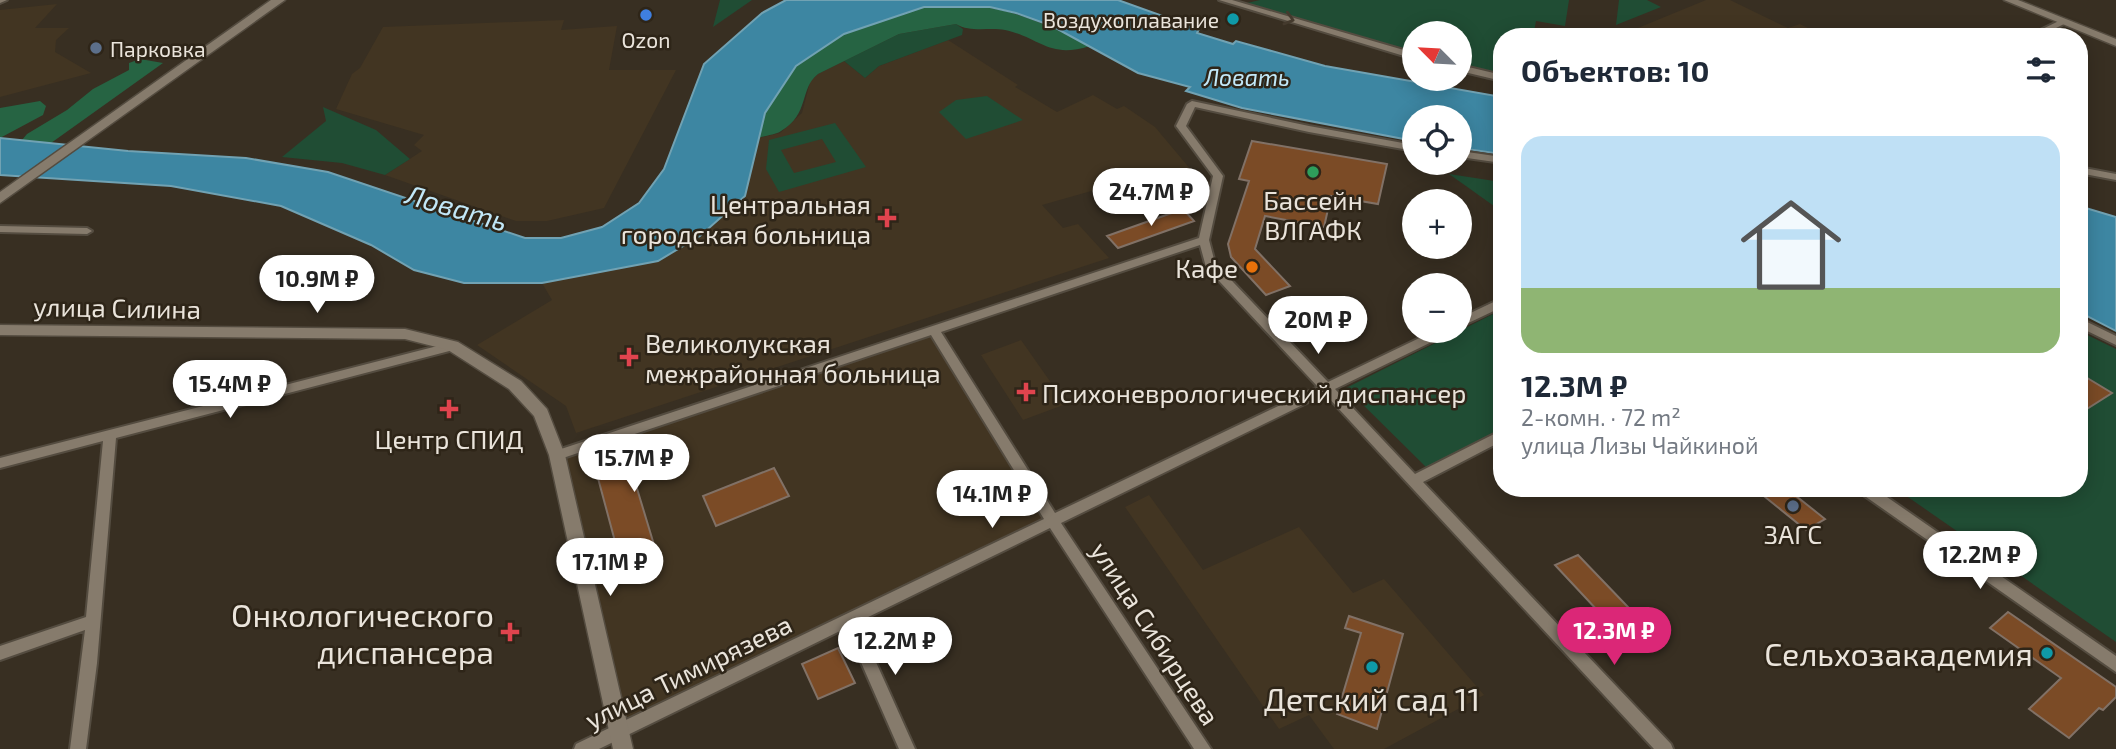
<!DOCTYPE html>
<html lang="ru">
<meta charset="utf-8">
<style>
:root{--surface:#fff;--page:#f6f6f7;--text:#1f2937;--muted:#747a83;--accent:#db2777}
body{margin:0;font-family:"Exo 2",sans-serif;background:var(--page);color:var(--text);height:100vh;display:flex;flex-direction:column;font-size:26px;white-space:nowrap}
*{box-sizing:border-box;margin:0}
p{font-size:23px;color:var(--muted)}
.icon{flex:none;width:38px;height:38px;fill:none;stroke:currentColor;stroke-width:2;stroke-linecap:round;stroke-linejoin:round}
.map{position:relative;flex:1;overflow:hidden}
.panel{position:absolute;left:1493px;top:28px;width:595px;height:469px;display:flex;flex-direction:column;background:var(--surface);border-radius:28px;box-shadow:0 4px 18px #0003}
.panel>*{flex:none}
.needle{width:46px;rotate:294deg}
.tools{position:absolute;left:1402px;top:21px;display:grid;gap:14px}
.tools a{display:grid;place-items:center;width:70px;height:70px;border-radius:50%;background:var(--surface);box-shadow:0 4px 18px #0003;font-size:35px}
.price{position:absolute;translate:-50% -60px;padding:0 16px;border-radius:24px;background:#fff;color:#222;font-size:23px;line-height:46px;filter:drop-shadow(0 2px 4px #0008)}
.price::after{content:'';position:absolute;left:50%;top:42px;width:21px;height:16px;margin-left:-10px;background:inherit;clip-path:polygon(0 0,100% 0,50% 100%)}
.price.current{background:var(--accent);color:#fff}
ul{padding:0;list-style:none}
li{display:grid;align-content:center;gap:14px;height:371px;padding:0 28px}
li span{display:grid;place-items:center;height:217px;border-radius:21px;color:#555}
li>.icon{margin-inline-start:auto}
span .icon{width:126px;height:126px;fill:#fffc;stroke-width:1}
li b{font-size:30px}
h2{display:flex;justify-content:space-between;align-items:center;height:84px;padding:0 28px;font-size:30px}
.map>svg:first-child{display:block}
</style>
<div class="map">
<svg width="2116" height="749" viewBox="0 0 2116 749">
<rect width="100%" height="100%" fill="#382f22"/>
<path fill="#423522" d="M1706,0h24l58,28 12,-4 26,13h-210z
M57,4l-22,24h34l-13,12 -1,12 36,21 -91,24v-87z
M564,20l-3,10 56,-4 -8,44h67l-72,138 -57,13h-31l-131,-46 37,-24 -8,-6 10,-10 -88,-26 16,-35 8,-6 23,-41z
M948,40l70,45 -3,2 42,25 36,-17 24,14 7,-3 31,21 47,56 -60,17 -19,-18 -81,23 21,23 15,-4 31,34 -533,175 -10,-27 -89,-61 75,-45 -10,-17 116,-22 87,-65 14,-58 21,-5 22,-20 8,-31 8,-8 26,-13 21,17 14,-12z
M930,334l115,184 -421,205 -62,-266z
M1021,340l45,64 -43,16 -42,-65z
M1149,495l54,75 96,-43 54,66 31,-14 100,116 -100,54h-50l-25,-34 -30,14 -154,-222z"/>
<path fill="#204d34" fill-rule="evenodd" d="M720,0h32l-39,27z
M1260,0h309l-4,26 -29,-5 -3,16h-31l-1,37 -41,-10v-31h-46v20l-167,-50z
M1619,0h28l14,7 -45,18z
M956,24l7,5 -1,6 -83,31 -14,12 -21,-17 55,-27z
M987,96l36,24 -57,19 -27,-27 17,-12z
M323,107l53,23 34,29 -25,16 -43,-12 -60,-6 44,-36z
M835,123l31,44 -87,25 -13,-23 3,-29zM822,139l14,23 -42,11 -13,-23z
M1449,174l52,8v29z
M1501,310v119l-73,40 -82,-81z
M2079,331l37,18v293l-221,-154h184z"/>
<path fill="#266443" d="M967,5c46,3 83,21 123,41 -42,13 -49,-8 -85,-16 -16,-3 -34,3 -49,-6l-57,10 -81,40c-19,15 -8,40 -37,57 -5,4 -15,4 -22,7l6,-25 31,-47 48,-32 80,-27z
M140,59l23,4 -112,80 -29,-3 5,-6 40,-24 26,-21 36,-19v-7z
M40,101l6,5 -3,9 -43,23v-30z"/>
<path fill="#3d86a2" stroke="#71a2b3" stroke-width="2" d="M786,0h332l81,29 -2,4 36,11 3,-3 89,25 177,31 -1,57 -41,-6v-31h-46v24l-172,-33 -56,-17 4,-4 -52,-14 -86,-47 -36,-13 -26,-6h-66l-80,27 -48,32 -31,47 -20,83 -45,40 -42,25 -116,22h-78l-50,-13 -43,-25 -90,-39 -110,-20 -171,-11v-37l128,13 118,7 82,14 197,66h36l41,-11 37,-24 25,-34 40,-105 58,-51z
M2079,206l37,11v114l-37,-19z"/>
<path fill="#7b4b26" stroke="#817166" stroke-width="2" d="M1252,141l135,23 -9,40 -47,-8 -7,31 -59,-11 -10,33 35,37 -24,9 -35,-38 -3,-13 21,-63 -10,-2z
M1183,209l11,12 -76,27 -11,-12z
M2079,373l33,20 -33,21z
M679,440l9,24 -53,18 20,66 -35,12 -25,-93z
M774,468l15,28 -73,30 -13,-30z
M1754,488h32l39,31 -19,11z
M1578,555l72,75 -24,11 -71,-76z
M2008,612l108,75v10l-13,13 -4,-2 -30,30 -40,-29 32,-31 -71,-50z
M1349,616l54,18 -26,95 -40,-15 24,-81 -16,-5z
M838,648l17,35 -37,16 -16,-35z"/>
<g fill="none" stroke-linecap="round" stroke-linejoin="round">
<g stroke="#544c40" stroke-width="4">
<path id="minor" d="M0,0h7l-7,3z
M1219,0h13l182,53v6z
M2061,20l7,2 -30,15h-12z
M1460,65l42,10v6l-42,-10z
M1192,101l117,25 105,19v6l-105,-19 -114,-25 -9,19 37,50 -14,64 6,23 113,119 106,-51h16l-2,3 -113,55 80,85 87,-44v11l-79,41 248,262 2,5h-19l-329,-355 -264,129 150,226h-17l-144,-221 -192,94 57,127h-16l-53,-121 -247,121h-25l2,-5 468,-225 -113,-184 -374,125 -5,-2 -2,-3 2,-3 647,-214 14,-62 -37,-50 11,-22zM1200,245l6,22 112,120 -263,126 -114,-181z
M1460,151l42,6v6l-42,-6z
M2079,167l37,7v6l-37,-7z
M0,226l87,2 5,3 -5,3 -87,-2z
M1502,298v9l-42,20v-9z
M2079,318l37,18v9l-37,-18z
M453,342l6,4 -2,3 -341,89 -19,225 -11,86h-16l15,-119 -85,30v-14l86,-29 17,-176 -103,27v-10z
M1857,488h17l242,168v16l-257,-180z"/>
</g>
<g stroke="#544c40" stroke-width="3">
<path id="tertiary" d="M2004,0h14l98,39v7z
M0,325l405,4 53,13 63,39 26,28 18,46 68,294h-20l-64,-294 -15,-39 -25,-27 -61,-39 -43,-11 -405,-4z"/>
</g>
<g stroke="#544c40" stroke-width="3">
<path id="secondary" d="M271,0h14l-285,203v-11z"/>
</g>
<use href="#minor" fill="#867b6c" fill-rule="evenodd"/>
<use href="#tertiary" fill="#867b6c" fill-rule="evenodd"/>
<use href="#secondary" fill="#867b6c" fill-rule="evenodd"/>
</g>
<defs><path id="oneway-chevron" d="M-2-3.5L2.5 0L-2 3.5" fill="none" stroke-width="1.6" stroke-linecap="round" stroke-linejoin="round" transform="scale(1.75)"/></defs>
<use stroke="#443a2d" href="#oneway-chevron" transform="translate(1289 19) rotate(16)"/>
<circle fill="#3f7fe0" stroke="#2e2518" stroke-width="2.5" cx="646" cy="15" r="7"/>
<g fill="#0f9aa8" stroke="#2e2518" stroke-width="2.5">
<circle cx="1233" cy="19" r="7"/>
<circle cx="2047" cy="653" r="7"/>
<circle cx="1372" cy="667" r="7"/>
</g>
<g fill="#5c6f8a" stroke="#2e2518" stroke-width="2.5">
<circle cx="96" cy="48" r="7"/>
<circle cx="1793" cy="506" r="7"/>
</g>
<circle fill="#2e9e5b" stroke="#2e2518" stroke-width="2.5" cx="1313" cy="172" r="7"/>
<g fill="#e0444e" stroke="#2e2518" stroke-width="2.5">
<path d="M883.5 207.5h7v7h7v7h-7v7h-7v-7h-7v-7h7z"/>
<path d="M625.5 346.5h7v7h7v7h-7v7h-7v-7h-7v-7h7z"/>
<path d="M1022.5 381.5h7v7h7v7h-7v7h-7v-7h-7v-7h7z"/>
<path d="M445.5 398.5h7v7h7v7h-7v7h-7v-7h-7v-7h7z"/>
<path d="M506.5 621.5h7v7h7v7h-7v7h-7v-7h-7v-7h7z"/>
</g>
<circle fill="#e8710a" stroke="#2e2518" stroke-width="2.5" cx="1252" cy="267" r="7"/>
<g text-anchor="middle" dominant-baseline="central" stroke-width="5" stroke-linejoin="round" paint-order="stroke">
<g font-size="21" fill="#eae4db" stroke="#2e2518" text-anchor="end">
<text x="1219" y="19">Воздухоплавание</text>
<text x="646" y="39" text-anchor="middle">Ozon</text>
<text x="110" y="48" text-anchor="start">Парковка</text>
</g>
<g font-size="23" font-style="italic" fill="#c2e8f8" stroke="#2e2518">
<text x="1247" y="77">Ловать</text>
</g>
<g font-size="26" fill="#eae4db" stroke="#2e2518">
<text x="1313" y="199">Бассейн<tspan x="1313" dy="30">ВЛГАФК</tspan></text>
<text x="871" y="203" text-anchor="end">Центральная<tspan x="871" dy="30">городская больница</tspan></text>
<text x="1238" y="267" text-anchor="end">Кафе</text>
<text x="645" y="342" text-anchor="start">Великолукская<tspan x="645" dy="30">межрайонная больница</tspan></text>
<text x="1042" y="392" text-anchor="start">Психоневрологический диспансер</text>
<text x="449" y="438">Центр СПИД</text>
<text x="1793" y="533">ЗАГС</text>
</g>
<g font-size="26" fill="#eae4db" stroke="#2e2518">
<text transform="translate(117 307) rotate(1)">улица Силина</text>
<text transform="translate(1156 633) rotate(57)">улица Сибирцева</text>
<text transform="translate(688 671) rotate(-26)">улица Тимирязева</text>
</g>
<g font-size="28" font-style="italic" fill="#c2e8f8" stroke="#2e2518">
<text transform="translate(457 207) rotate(16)">Ловать</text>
</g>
<g font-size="32" fill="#eae4db" stroke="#2e2518" text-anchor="end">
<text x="494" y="614">Онкологического<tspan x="494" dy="37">диспансера</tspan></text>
<text x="2033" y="653">Сельхозакадемия</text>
<text x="1372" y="698" text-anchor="middle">Детский сад 11</text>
</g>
</g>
</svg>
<div class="tools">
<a><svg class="needle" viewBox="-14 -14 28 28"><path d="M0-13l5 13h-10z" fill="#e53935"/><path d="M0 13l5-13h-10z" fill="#747a83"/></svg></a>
<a><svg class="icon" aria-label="locate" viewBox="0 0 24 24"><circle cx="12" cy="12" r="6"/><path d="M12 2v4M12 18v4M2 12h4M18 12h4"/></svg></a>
<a>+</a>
<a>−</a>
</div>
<b class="price" style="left:1151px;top:228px">24.7M ₽</b>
<b class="price" style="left:317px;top:315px">10.9M ₽</b>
<b class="price" style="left:1318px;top:356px">20M ₽</b>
<b class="price" style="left:230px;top:420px">15.4M ₽</b>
<b class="price" style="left:634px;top:494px">15.7M ₽</b>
<b class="price" style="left:992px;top:530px">14.1M ₽</b>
<b class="price" style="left:1980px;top:591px">12.2M ₽</b>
<b class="price" style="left:610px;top:598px">17.1M ₽</b>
<b class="price current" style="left:1614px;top:667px">12.3M ₽</b>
<b class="price" style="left:895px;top:677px">12.2M ₽</b>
<section class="panel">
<h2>Объектов: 10<svg class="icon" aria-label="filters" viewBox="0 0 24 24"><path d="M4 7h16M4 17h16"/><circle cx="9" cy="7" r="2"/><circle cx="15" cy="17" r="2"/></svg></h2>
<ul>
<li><span style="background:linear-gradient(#bfe0f5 70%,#8fb573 0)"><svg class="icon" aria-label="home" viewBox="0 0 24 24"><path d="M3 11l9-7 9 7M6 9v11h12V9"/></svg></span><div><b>12.3M ₽</b><p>2-комн. · 72 m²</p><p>улица Лизы Чайкиной</p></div></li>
</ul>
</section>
</div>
